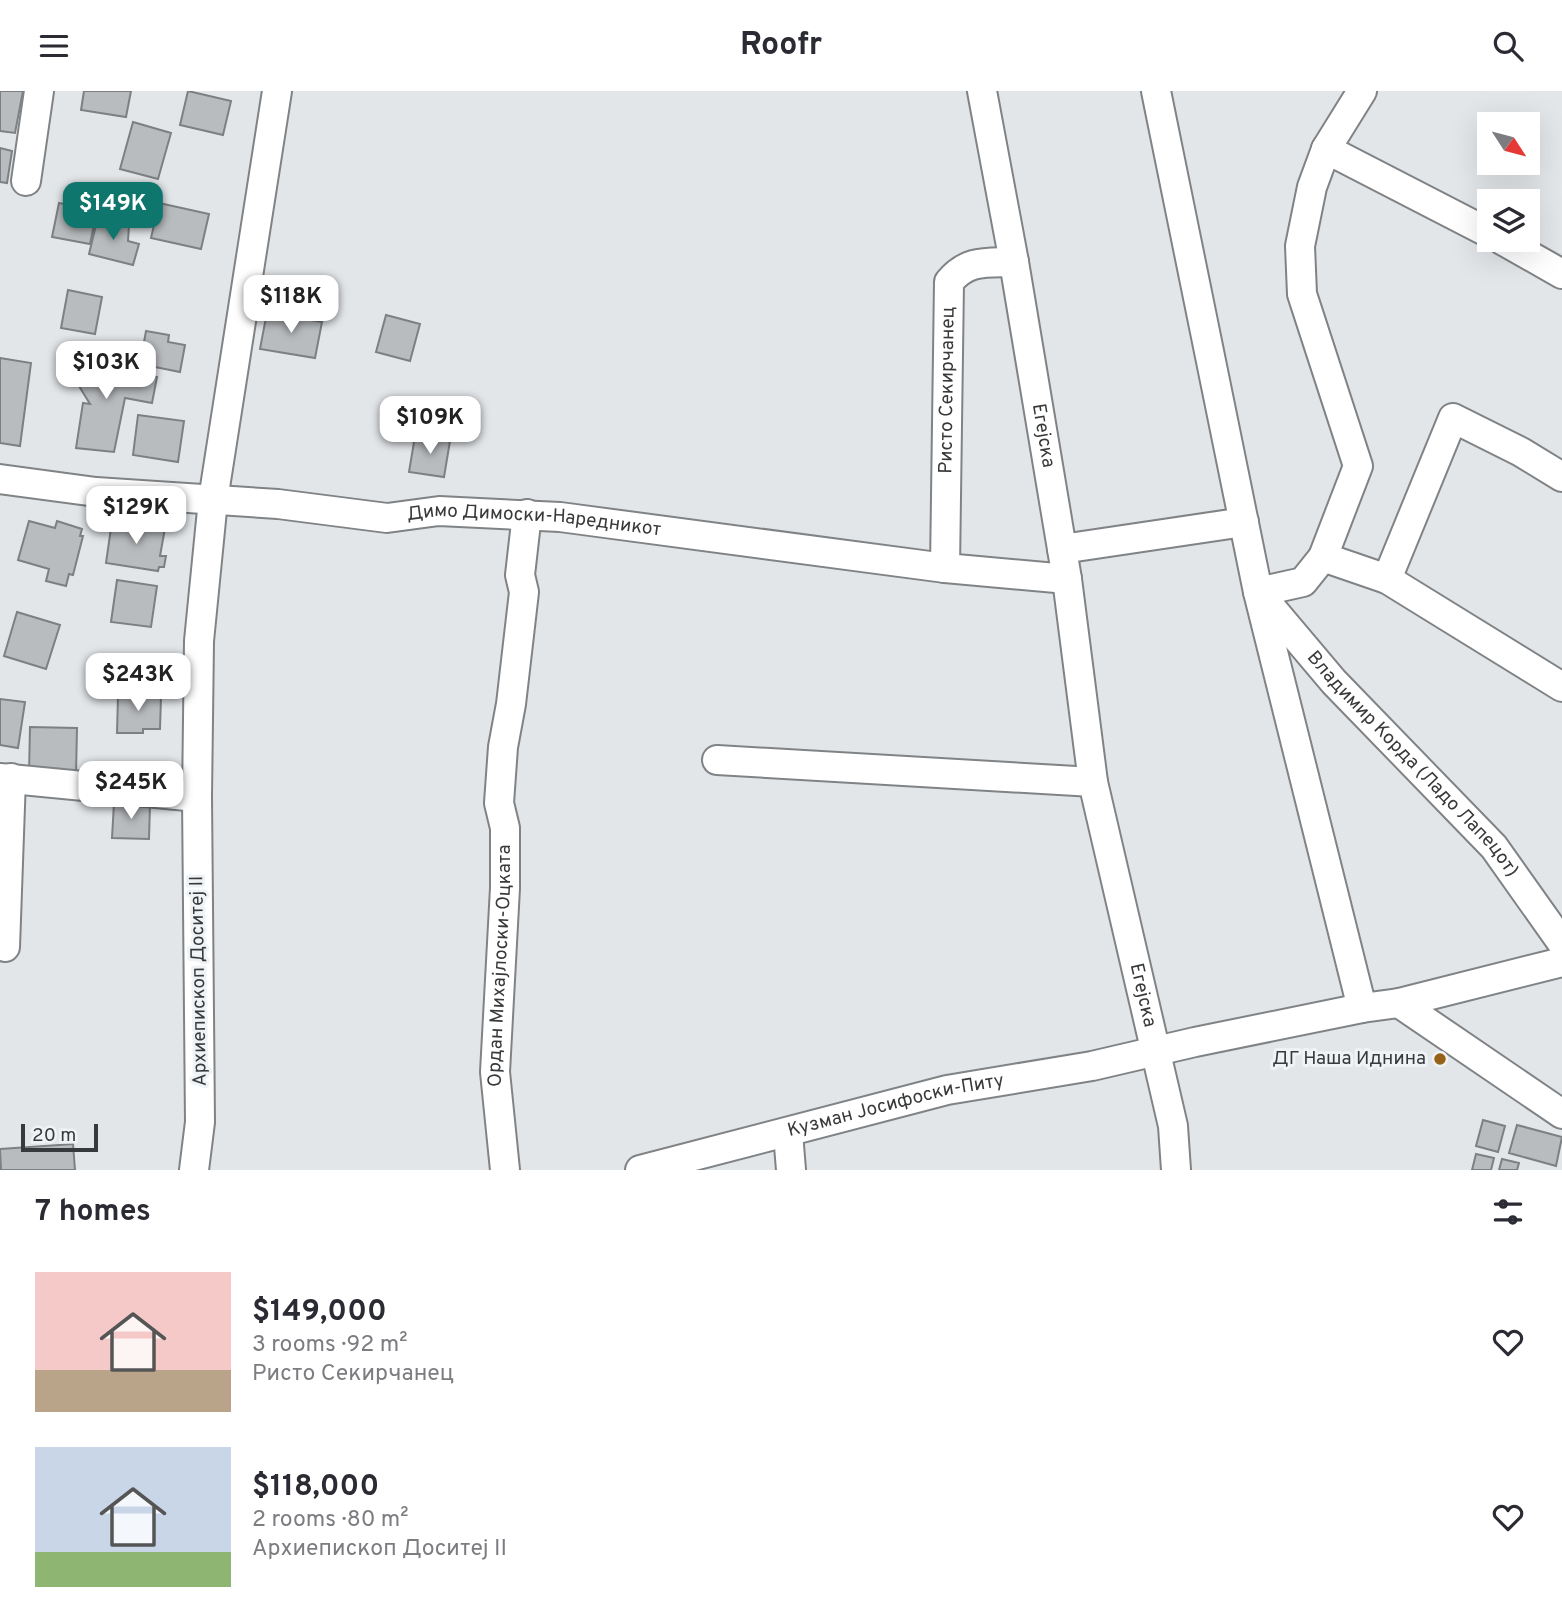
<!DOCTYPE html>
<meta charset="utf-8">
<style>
:root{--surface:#fff;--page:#f7f7f7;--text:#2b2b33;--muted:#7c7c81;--accent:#0f766e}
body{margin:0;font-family:Overpass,sans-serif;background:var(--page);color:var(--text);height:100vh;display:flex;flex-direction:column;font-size:26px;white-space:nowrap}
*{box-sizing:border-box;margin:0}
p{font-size:23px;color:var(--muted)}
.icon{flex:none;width:38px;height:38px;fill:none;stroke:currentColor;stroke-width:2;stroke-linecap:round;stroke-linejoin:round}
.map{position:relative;height:1079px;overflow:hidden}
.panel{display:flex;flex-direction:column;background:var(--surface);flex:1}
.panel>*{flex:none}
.needle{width:46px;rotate:126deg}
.controls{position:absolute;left:1477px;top:21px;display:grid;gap:14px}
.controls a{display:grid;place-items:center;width:63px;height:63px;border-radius:0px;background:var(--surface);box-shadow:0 7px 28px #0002;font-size:35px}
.scale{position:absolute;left:21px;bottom:18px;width:77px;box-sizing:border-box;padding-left:7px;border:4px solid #38393a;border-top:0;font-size:19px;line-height:24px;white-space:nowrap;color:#38393a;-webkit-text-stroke:5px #f0f3f6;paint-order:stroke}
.price{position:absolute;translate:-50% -60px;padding:0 16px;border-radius:14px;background:#fff;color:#222;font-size:23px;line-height:46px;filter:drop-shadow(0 2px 4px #0008)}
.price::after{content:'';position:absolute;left:50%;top:42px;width:21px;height:16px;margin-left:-10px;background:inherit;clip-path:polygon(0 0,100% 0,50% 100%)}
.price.selected{background:var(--accent);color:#fff}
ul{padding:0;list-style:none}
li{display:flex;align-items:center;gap:21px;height:175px;padding:0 35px}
li span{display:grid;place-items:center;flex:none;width:196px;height:140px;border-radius:0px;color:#555}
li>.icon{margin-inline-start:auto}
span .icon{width:84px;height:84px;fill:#fffc;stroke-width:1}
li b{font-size:30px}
h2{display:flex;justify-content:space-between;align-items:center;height:84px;padding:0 35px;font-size:30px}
header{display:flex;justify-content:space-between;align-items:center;height:91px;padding:0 35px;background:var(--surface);font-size:32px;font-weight:700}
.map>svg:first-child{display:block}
</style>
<header><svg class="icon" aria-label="menu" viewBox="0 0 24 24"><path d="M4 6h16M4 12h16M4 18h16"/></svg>Roofr<svg class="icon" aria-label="search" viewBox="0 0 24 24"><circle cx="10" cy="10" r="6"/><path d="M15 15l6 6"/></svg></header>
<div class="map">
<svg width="1562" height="1079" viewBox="0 0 1562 1079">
<rect width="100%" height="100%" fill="#e3e6e9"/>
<path fill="#b9bcbf" stroke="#7d8082" stroke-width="2" d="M0,0h23l-8,42 -15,-2z
M84,0h47l-5,26 -45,-7z
M188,0l43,10 -8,34 -43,-10z
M133,31l38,11 -13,46 -38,-10z
M0,57l12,3 -5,32 -7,-1z
M59,112l38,7 -7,34 -38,-7z
M159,112l50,11 -8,35 -50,-11z
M98,126l31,8 -1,16 11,3 -6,21 -44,-11z
M68,199l34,7 -7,37 -34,-6z
M267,221l55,10 -7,36 -55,-9z
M386,224l34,9 -10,37 -34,-9z
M146,240l23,4 -1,7 17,3 -5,27 -40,-8z
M76,260l15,4 18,32 3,-18 45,8 -5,26 -27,-5 -11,54 -38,-4 7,-45 7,1 -19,-31z
M0,267l31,5 -11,83 -20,-3z
M138,324l46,6 -6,41 -45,-7z
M415,345l35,5 -6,36 -35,-5z
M124,429l41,8 -5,28h6l-2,11h-5l-1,4 -52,-8 6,-42 12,2z
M29,430l26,7 2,-7 25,8 -2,7h3l-10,39 -4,-1 -3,12 -20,-5 3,-12 -31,-9z
M117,489l40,6 -6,41 -40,-5z
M17,521l43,13 -14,44 -42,-13z
M134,600h13l-1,6h15l-1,32h-17v4h-26l1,-37h16z
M0,608l25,3 -7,46 -18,-3z
M30,636l47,1 -1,47 -47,-1z
M114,712l36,2 -1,34 -37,-1z
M1483,1029l22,6 -7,26 -22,-6z
M1517,1034l45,12 -6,29 -47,-13z
M73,1053l2,26h-74l-1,-21z
M1476,1063l18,4 -3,12h-19z
M1502,1068l17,4 -2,7h-18z"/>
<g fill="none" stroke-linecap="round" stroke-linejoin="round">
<g stroke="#808385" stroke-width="32">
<g id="minor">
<path id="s1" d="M982,0l32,171 53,317 26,203 80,344 3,44"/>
<path d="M1156,0l102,501 104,416"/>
<path id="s2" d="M1362,0l-36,58 -14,38 -12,59 2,48 56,172 -35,91 -20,25 -45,10 76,90 160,165 68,96"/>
<path d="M1326,58l163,84"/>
<path d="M26,90l13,-90"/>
<path d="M1502,149l60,34"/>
<path id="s3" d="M0,388l96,13 182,12 109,14 52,-7 121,6 385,51 122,11"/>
<path d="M1062,458l182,-27"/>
<path d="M1323,466l64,22 175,108"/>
<path id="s4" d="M945,477l4,-286c19,-23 37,-19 65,-20"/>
<path d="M1387,488l66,-161 68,34 41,25"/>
<path d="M717,669l376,22"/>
<path d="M0,687l197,19"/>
<path d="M5,856l6,-169"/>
<path d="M1399,912l163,111"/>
<path d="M788,1042l3,37"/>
<path d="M194,1079l6,-48 -3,-325 2,-156 14,-141 64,-409"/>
<path id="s5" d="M505,1079l-10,-98 10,-184v-60l-6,-25 4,-56 8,-43 13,-112 -4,-17 7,-61"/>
<path id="s6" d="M640,1079l307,-80 145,-24 103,-24 167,-34 37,-5 163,-41"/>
</g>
</g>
<use href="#minor" stroke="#fff" stroke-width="28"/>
</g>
<circle fill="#976218" stroke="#f0f3f6" stroke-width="2.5" cx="1440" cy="968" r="7"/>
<g text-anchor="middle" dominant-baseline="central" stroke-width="6" stroke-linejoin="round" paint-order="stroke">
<g font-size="19" fill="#38393a" stroke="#f0f3f6">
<text stroke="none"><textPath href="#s4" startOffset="178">Ристо Секирчанец</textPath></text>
<text stroke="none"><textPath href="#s1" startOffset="350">Егејска</textPath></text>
<text stroke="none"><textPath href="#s3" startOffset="537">Димо Димоски-Наредникот</textPath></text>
<text stroke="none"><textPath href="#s2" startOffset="805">Владимир Корда (Ладо Лапецот)</textPath></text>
<text stroke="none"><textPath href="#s5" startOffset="205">Ордан Михајлоски-Оцката</textPath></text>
<text transform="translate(199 890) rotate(-91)">Архиепископ Доситеј II</text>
<text stroke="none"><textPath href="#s1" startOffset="919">Егејска</textPath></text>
<text stroke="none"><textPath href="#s6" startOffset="264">Кузман Јосифоски-Питу</textPath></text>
</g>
<g font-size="19" fill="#38393a" stroke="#f0f3f6" text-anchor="end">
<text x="1426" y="968">ДГ Наша Иднина</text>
</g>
</g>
</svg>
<div class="controls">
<a><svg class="needle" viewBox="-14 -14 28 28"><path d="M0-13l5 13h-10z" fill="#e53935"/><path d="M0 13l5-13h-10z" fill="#7c7c81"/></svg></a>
<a><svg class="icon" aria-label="layers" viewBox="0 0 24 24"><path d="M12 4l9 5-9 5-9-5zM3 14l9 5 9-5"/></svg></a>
</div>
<div class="scale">20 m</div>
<b class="price selected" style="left:113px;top:151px">$149K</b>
<b class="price" style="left:291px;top:244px">$118K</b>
<b class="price" style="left:106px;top:310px">$103K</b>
<b class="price" style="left:430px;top:365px">$109K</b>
<b class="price" style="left:136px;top:455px">$129K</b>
<b class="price" style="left:138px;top:622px">$243K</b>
<b class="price" style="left:131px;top:730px">$245K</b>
</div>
<section class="panel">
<h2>7 homes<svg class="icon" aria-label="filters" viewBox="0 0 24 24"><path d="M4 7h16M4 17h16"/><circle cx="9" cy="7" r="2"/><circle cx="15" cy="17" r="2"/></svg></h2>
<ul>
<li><span style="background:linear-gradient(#f6c9c9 70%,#b9a48a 0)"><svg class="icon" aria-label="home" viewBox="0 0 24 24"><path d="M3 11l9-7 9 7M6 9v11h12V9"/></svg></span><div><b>$149,000</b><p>3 rooms · 92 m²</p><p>Ристо Секирчанец</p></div><svg class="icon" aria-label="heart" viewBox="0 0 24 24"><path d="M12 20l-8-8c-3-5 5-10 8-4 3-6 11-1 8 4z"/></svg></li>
<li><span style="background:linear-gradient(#c9d6e8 75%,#8fb573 0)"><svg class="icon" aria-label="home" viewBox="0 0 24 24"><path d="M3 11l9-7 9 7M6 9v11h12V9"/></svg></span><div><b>$118,000</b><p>2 rooms · 80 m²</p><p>Архиепископ Доситеј II</p></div><svg class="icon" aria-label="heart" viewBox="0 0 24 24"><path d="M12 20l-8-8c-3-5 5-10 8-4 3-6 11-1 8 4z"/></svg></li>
</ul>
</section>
